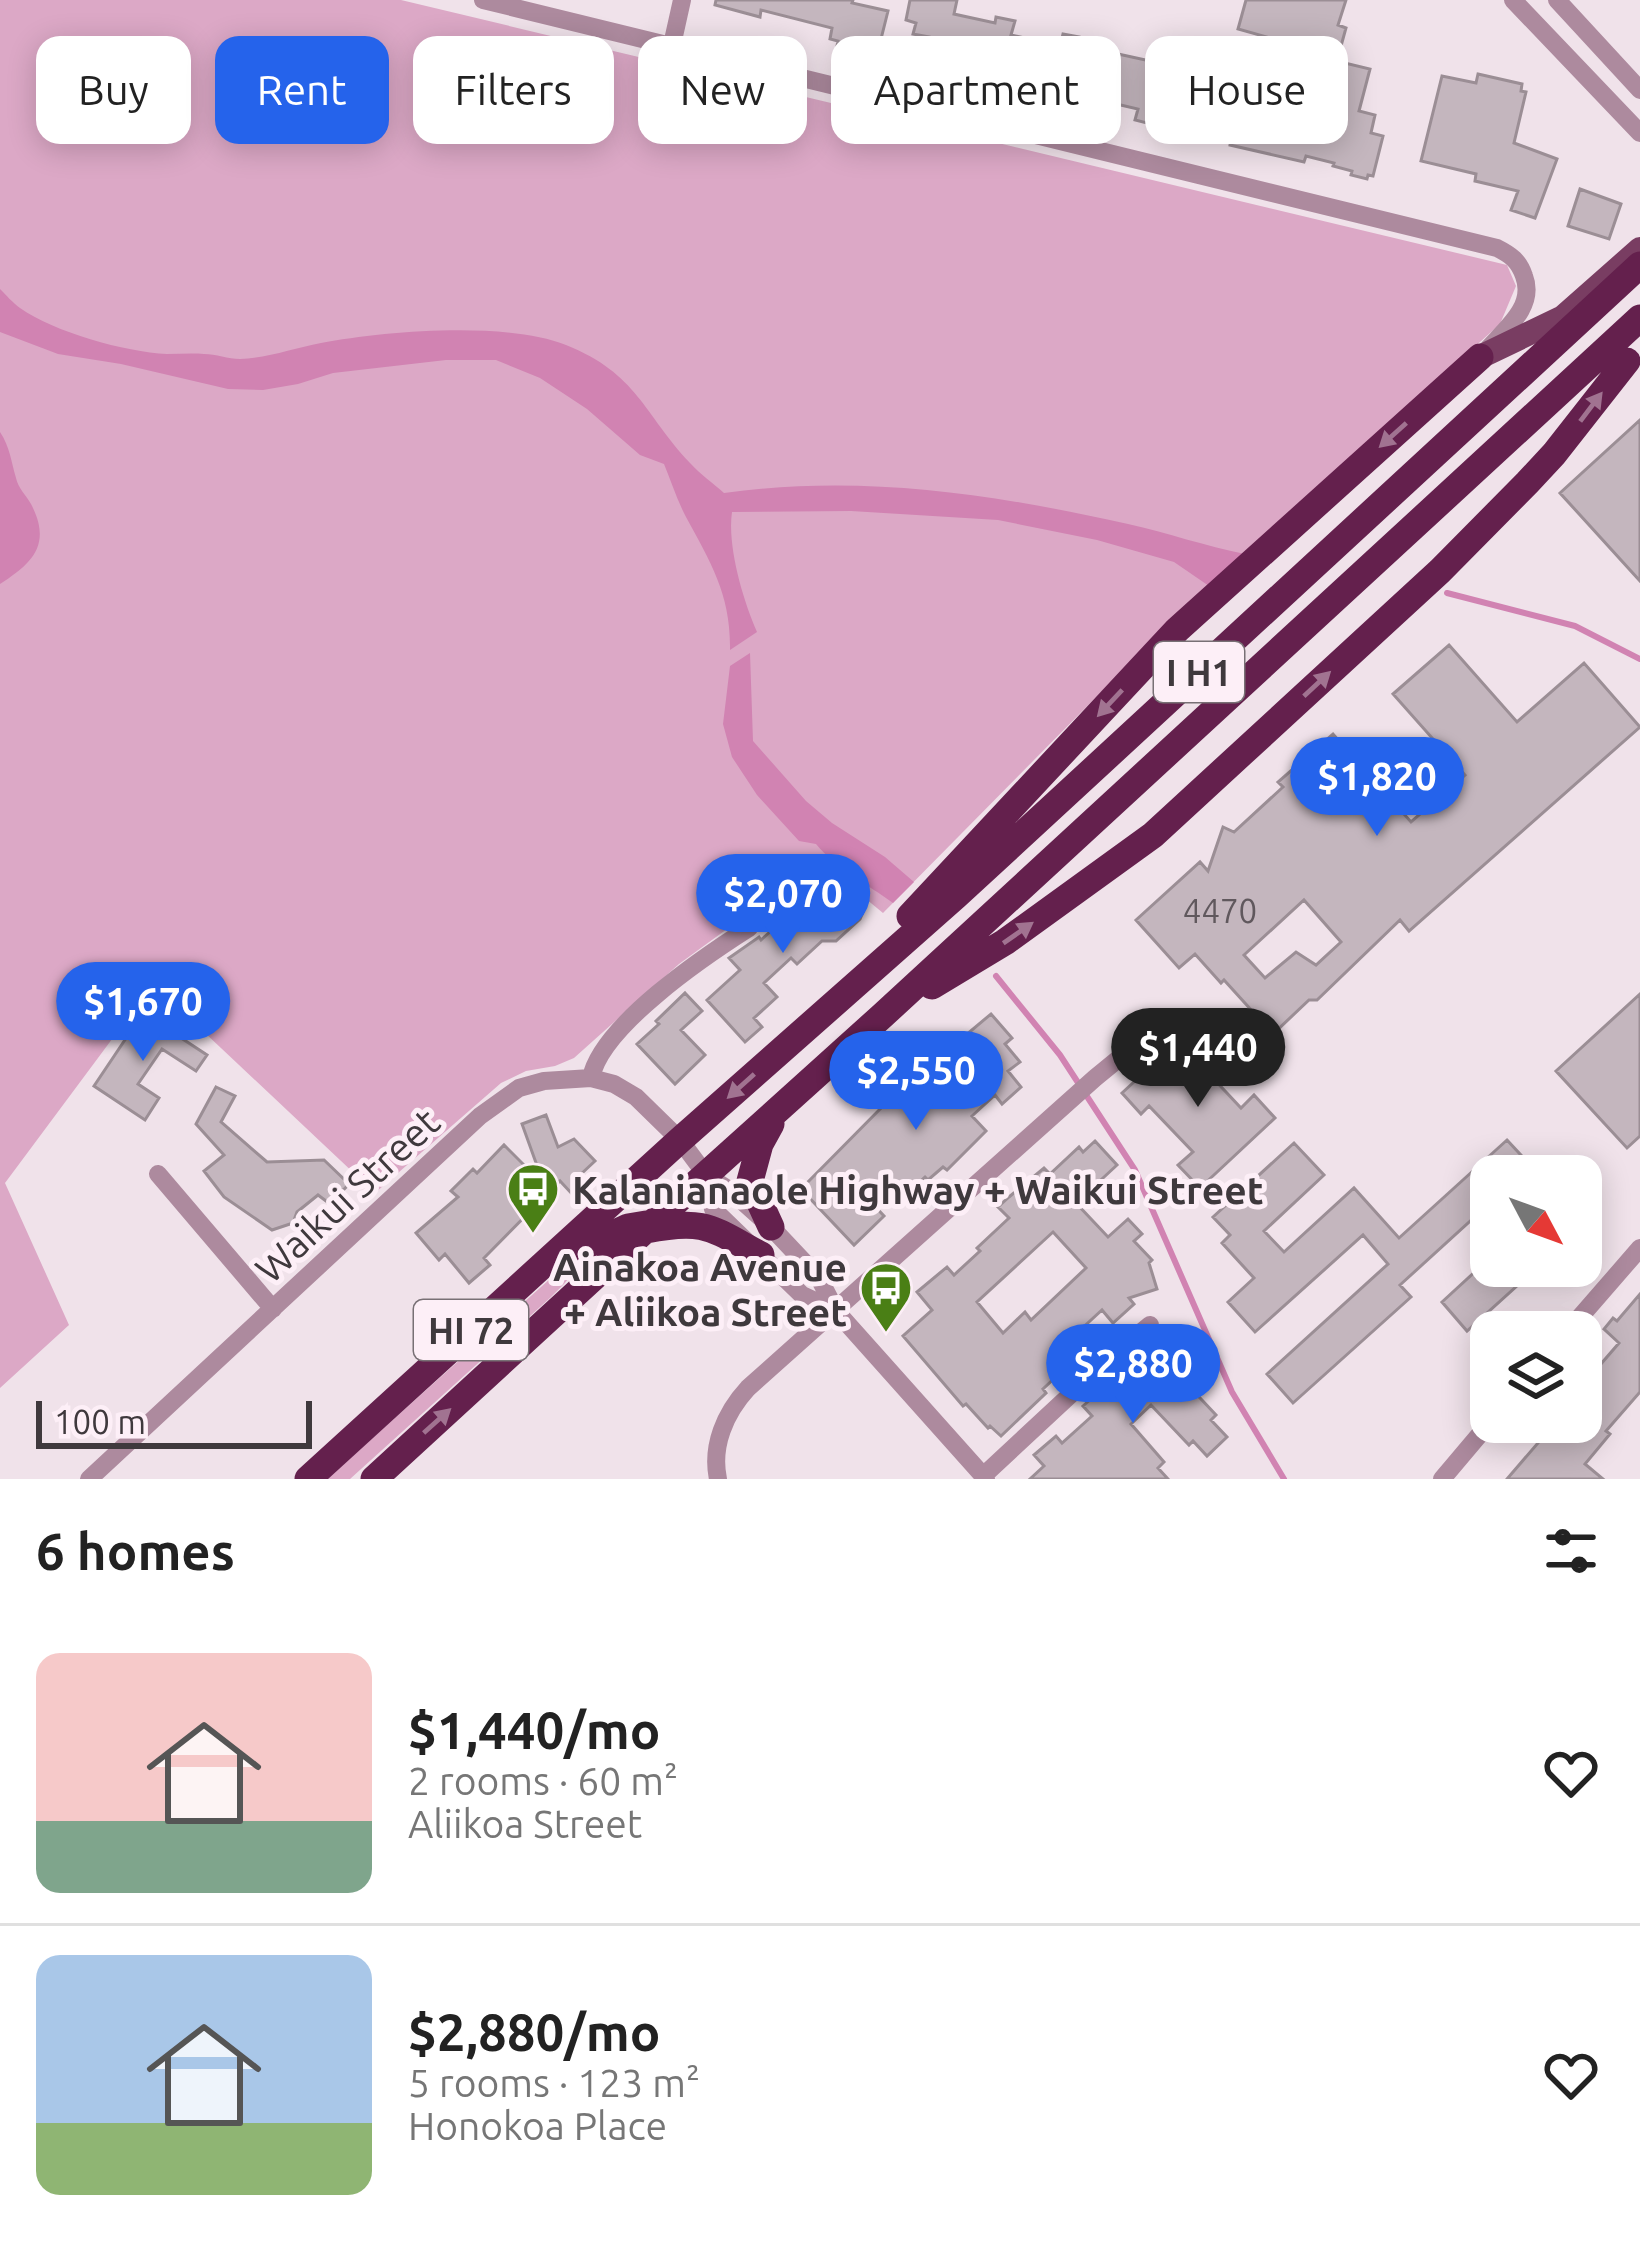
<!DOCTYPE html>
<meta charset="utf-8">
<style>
:root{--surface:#fff;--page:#f6f6f6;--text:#222;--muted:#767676;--line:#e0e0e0;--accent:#2563eb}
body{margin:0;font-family:Ubuntu,sans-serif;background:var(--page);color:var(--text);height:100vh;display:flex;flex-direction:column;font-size:45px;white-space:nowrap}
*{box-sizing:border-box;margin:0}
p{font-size:39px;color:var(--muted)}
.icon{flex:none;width:66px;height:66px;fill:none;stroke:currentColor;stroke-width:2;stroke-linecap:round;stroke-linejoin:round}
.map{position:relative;height:1479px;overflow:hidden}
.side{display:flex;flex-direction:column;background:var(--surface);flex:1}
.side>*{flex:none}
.top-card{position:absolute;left:36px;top:36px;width:1569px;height:108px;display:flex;gap:24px}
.needle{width:78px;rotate:131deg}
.buttons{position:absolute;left:1470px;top:1155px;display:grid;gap:24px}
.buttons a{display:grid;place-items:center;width:132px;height:132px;border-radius:24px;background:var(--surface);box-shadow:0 6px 30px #0003;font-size:60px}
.scale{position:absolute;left:36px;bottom:30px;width:276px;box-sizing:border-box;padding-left:12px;border:6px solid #3f393d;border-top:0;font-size:33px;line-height:42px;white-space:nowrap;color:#3f393d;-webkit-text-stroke:9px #fdeff7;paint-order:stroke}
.price{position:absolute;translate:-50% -102px;padding:0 27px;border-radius:42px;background:var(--accent);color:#fff;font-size:39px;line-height:78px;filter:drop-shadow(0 3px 6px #0008)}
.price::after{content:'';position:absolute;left:50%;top:72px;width:36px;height:27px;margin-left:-18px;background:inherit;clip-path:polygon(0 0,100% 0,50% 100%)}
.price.current{background:#222;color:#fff}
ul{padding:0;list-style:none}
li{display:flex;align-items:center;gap:36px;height:300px;padding:0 36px}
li+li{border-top:3px solid var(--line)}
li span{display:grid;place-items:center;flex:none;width:336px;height:240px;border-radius:24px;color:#555}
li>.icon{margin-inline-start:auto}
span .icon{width:144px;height:144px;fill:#fffc;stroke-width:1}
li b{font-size:51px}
h2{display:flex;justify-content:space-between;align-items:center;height:144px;padding:0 36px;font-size:51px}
.tag{padding:0 42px;border-radius:24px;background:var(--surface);box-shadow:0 6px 30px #0003;font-size:42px;line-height:108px}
.tag.current{background:var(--accent);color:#fff}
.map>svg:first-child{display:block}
</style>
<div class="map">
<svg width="1640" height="1479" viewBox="0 0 1640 1479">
<rect width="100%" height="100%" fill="#f0e2ea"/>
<path fill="#dca8c6" d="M0,0h401l1106,265 9,21 -16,38 -318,286 -299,303 -63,-52 -141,103 -105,94 -19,8 -29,5 -25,12 -126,110 -222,-209 -148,199 64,142 -69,63z
M580,1262l-15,21 -15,15 -200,181h-23l224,-201z"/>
<path fill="#d183b2" d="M0,289c6,6 13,14 20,19 34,24 105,44 147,46 12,0 25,-1 37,0 12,0 24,5 36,5 28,-1 54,-11 81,-16 64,-12 185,-22 245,2 72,29 77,68 124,118 10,11 23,20 34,30 138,-19 270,1 404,31 40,9 77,22 117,30l-36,32 -35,-24 -77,-22 -99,-20 -147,-9 -119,1c-5,34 11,88 25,120l-27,18c1,-55 -19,-87 -44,-133 -9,-17 -15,-36 -22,-53l-24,-9 -53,-46 -47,-31 -44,-18h-50l-113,13 -35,11 -35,6 -35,-1 -107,-25 -63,-10 -58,-22z
M0,432c10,15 11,29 16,46 2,10 10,17 15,26 21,40 2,59 -31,80z
M750,653l3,88 53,60 26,22 53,34 29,25 -21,21c-26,-19 -57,-35 -77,-59l-17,-3 -42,-46 -25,-38 -9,-33 7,-58z"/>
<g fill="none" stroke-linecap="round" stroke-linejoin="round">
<path stroke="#d183b2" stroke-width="6" d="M1447,593l128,33 65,33
M996,976l64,79 75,115 97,222 52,87"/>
</g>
<path fill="#c4b6be" stroke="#9b8e95" stroke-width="3" fill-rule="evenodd" d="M716,0h137l-1,3 36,8 -11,44 -13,-3 -2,9 -27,-6 3,-14 -8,-2 2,-11 -71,-18 -1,7 -45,-12z
M910,0h47l-3,14 41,9 1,-6 19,4 -4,14 49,11 3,-12 16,3 -2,8 73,16 1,-5 30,7 3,-11 21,5 -5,19 30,8 4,-13 36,10 1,-6 26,6 -7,31 9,2 -1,5 31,7 16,-63 25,6 -11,42 16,4 -4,18 12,3 -10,40 -5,-1 -1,4 -16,-4 1,-4 -19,-5 1,-3 -28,-7 -2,6 -74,-17 1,-6 -44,-12 -2,9 -23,-5 1,-4 -28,-7 3,-11 -30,-7 3,-15 -44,-11 -5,22 -24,-6 -2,7 -60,-13 5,-22 -56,-10 4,-17 -16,-3 3,-11 -10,-3z
M1246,0h100l-8,25 8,3 -8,29 -100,-28z
M1478,74l44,10 -1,7 5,1 -12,51 43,16 -22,59 -24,-8 7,-19 -43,-10 1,-7 -55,-13 21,-85 34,7z
M1580,189l41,15 -12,35 -41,-13z
M1640,420v161l-80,-88z
M1449,645l68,77 67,-59 56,64 -231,204 -9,-11 -83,80h-8l-36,34 -49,-54 -3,3 -26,-29 -16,14 -43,-48 64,-58 8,9 15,-44 11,5 49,-45 -5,-5 55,-48 78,88 54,-47 -72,-81zM1304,900l37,42 -25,23 -20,-13 -31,26 -21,-23z
M844,886l12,3 8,11 1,7 -5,12 -24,22h-14l-25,23 -6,-6 -27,25 13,14 -23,21 8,9 -17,15 -38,-42 33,-30 -11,-12 30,-21 2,3 20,-18 5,5 42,-38z
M685,993l17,18 -21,19 24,25 -30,29 -38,-40 22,-20 -3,-3z
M1640,994v142l-13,12 -71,-77z
M143,1013l64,42 -11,16 -34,-22 -24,35 21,14 -14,22 -51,-34z
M991,1014l21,24 -7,6 15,18 -12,9 13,16 -19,17 -7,-9 -23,21 14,15 -39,39 -4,-3 -15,13 -3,-3 -21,19 -13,-15 -21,20 14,15 -30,29 -53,-56 95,-96 11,12 55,-50 -8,-10z
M1185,1035l17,19 -6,6 45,48 13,-13 21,23 -75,70 -22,-23 15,-13 -44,-46 -8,8 -19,-21z
M216,1087l19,9 -14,26 46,40 57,-2 25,24 -19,20 -12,-9 -21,17 -4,11 -21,7 -48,-33 -20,-26 20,-16 -28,-31z
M546,1115l12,32 16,-8 21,22 -15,14 7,8 -14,12 -13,-14 -76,77 6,7 -21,18 -24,-29 -6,6 -23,-27 42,-36 -7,-6 22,-22 4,4 27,-28 40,40 -22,-61z
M1507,1140l24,26 -11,10h-29v26l-91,83 11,12 -118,106 -26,-29 121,-110 -25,-29 -108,97 -27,-30 26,-24 -32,-35 8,-8 -17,-18 81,-74 30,32 -60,56 20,21 70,-64 45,50z
M1095,1141l22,24 -41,38 32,34 20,-18 14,15 -8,7 18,19 -3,3 8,26 -28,9 5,6 -21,19 -11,-13 -24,22 17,19 -15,13 -5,-5 -32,30 3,4 -45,43 -11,-10 -2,2 -22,-24 -3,2 -60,-70 29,-26 -15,-18 30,-25 7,8 26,-24 -3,-3 32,-30 -11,-11 11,-10 35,-29 6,6 29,-27 4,5zM1053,1232l33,36 -55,52 -6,-8 -22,21 -26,-31z
M1491,1257v9h48l-72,65 -25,-29z
M1640,1294v98l-34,39 4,3 -25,30 18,15h-96l49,-57h25v-74l19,17 19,-22 -15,-14 9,-11 4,3z
M1176,1342l21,23 -4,3 4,5 -11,10 30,32 -5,5 16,17 -20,19 -14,-15 -4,4 -38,-40 -20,19 33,38 -6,6 10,11h-138l14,-13 -10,-11 22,-19 6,7 30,-27 -9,-10 17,-15 6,7 29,-26 6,6 22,-20 -2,-3z"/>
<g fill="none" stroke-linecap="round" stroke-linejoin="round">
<path stroke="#ad8a9e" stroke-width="18" d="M483,0l1014,248c14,7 22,13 27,28 12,31 -20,54 -39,76
M1513,0l127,133
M1557,0l83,90
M672,45l10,-45
M591,1078c10,-52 114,-122 158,-150
M158,1174l115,135
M706,1175l7,34 89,86 34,16
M1567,1332l73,-84
M983,1476l127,-118 40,-33
M89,1479l391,-363 39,-28 25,-7 47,-3 23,6 22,13 44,43 26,35 25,16 40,36 48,51 17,33 150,168
M718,1479c-7,-33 7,-66 30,-91l347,-310 66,-54
M1442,1479l49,-58"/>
<path stroke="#793d62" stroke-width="24" d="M1480,357l83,-40 77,-68"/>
<path stroke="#64204d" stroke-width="27" d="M910,916l267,-286 303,-273
M932,986l73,-44 148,-107 287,-264 87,-88 27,-29 73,-93
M771,1227l-21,-46 10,-37 11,-20
M646,1230c59,-12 65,-2 115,25
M563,1250l33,-8 32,-15 18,-3
M308,1479l372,-339 276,-244 684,-631
M374,1479l306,-281 202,-182 758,-698"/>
</g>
<defs><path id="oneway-solid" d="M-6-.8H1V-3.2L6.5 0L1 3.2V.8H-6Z" transform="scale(3)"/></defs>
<g fill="#a17391">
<use href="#oneway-solid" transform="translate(1591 407) rotate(-53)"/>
<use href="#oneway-solid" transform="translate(1393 435) rotate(138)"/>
<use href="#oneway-solid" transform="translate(1317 684) rotate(-43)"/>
<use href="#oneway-solid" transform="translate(1110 703) rotate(133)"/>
<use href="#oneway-solid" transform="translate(1018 933) rotate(-35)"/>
<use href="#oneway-solid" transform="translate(741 1086) rotate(138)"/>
<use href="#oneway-solid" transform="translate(437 1421) rotate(-42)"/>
</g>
<defs>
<g id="bus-pin" transform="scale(2.7)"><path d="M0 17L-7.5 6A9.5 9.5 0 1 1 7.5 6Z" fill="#4a7f15" stroke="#fdeff7"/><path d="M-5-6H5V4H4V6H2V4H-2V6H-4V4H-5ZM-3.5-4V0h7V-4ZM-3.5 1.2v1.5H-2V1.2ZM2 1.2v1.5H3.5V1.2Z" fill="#fff"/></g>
</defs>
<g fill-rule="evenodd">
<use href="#bus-pin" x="533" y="1189"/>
<use href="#bus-pin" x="886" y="1288"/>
</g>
<g text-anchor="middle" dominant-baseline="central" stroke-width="10" stroke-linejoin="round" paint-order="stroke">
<g font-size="33" fill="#60585d">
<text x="1220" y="910">4470</text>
</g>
<g fill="#fdeff7" stroke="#787075" stroke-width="3">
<rect x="1154" y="642" width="90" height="60" rx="9"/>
<rect x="414" y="1300" width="114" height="60" rx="9"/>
</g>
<g font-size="36" font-weight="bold" fill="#3f393d">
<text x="1199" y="672">I H1</text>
<text x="471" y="1330">HI 72</text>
</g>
<g font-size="39" font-weight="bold" fill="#3f393d" stroke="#fdeff7" text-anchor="start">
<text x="572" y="1189">Kalanianaole Highway + Waikui Street</text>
<text x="847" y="1266" text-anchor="end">Ainakoa Avenue<tspan x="847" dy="45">+ Aliikoa Street</tspan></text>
</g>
<g font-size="39" fill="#3f393d" stroke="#fdeff7">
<text transform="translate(347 1195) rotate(-43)">Waikui Street</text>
</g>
</g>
</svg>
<div class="buttons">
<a><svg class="needle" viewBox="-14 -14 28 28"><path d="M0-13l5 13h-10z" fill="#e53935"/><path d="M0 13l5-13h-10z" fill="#767676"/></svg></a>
<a><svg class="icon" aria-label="layers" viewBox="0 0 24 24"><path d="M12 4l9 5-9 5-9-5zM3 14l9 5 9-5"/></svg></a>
</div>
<div class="scale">100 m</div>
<b class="price" style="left:1377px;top:839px">$1,820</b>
<b class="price" style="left:783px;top:956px">$2,070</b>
<b class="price" style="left:143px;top:1064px">$1,670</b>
<b class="price current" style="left:1198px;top:1110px">$1,440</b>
<b class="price" style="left:916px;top:1133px">$2,550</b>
<b class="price" style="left:1133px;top:1426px">$2,880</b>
<div class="top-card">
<a class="tag">Buy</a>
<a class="tag current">Rent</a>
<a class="tag">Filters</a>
<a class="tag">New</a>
<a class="tag">Apartment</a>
<a class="tag">House</a>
</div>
</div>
<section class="side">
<h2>6 homes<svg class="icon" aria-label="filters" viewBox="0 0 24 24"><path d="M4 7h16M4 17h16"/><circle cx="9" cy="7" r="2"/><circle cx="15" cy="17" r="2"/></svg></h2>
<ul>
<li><span style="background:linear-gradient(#f6c9c9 70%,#7fa58c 0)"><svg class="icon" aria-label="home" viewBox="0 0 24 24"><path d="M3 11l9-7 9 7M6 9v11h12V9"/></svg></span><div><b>$1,440/mo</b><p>2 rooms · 60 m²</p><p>Aliikoa Street</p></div><svg class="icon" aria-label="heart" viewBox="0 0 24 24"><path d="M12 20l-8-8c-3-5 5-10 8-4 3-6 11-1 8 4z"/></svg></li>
<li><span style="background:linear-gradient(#a9c7e8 70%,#8fb573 0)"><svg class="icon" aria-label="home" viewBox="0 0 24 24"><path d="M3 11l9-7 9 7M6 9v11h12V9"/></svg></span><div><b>$2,880/mo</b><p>5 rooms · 123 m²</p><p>Honokoa Place</p></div><svg class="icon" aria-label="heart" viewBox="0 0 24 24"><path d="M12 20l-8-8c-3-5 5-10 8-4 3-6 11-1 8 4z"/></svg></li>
</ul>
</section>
